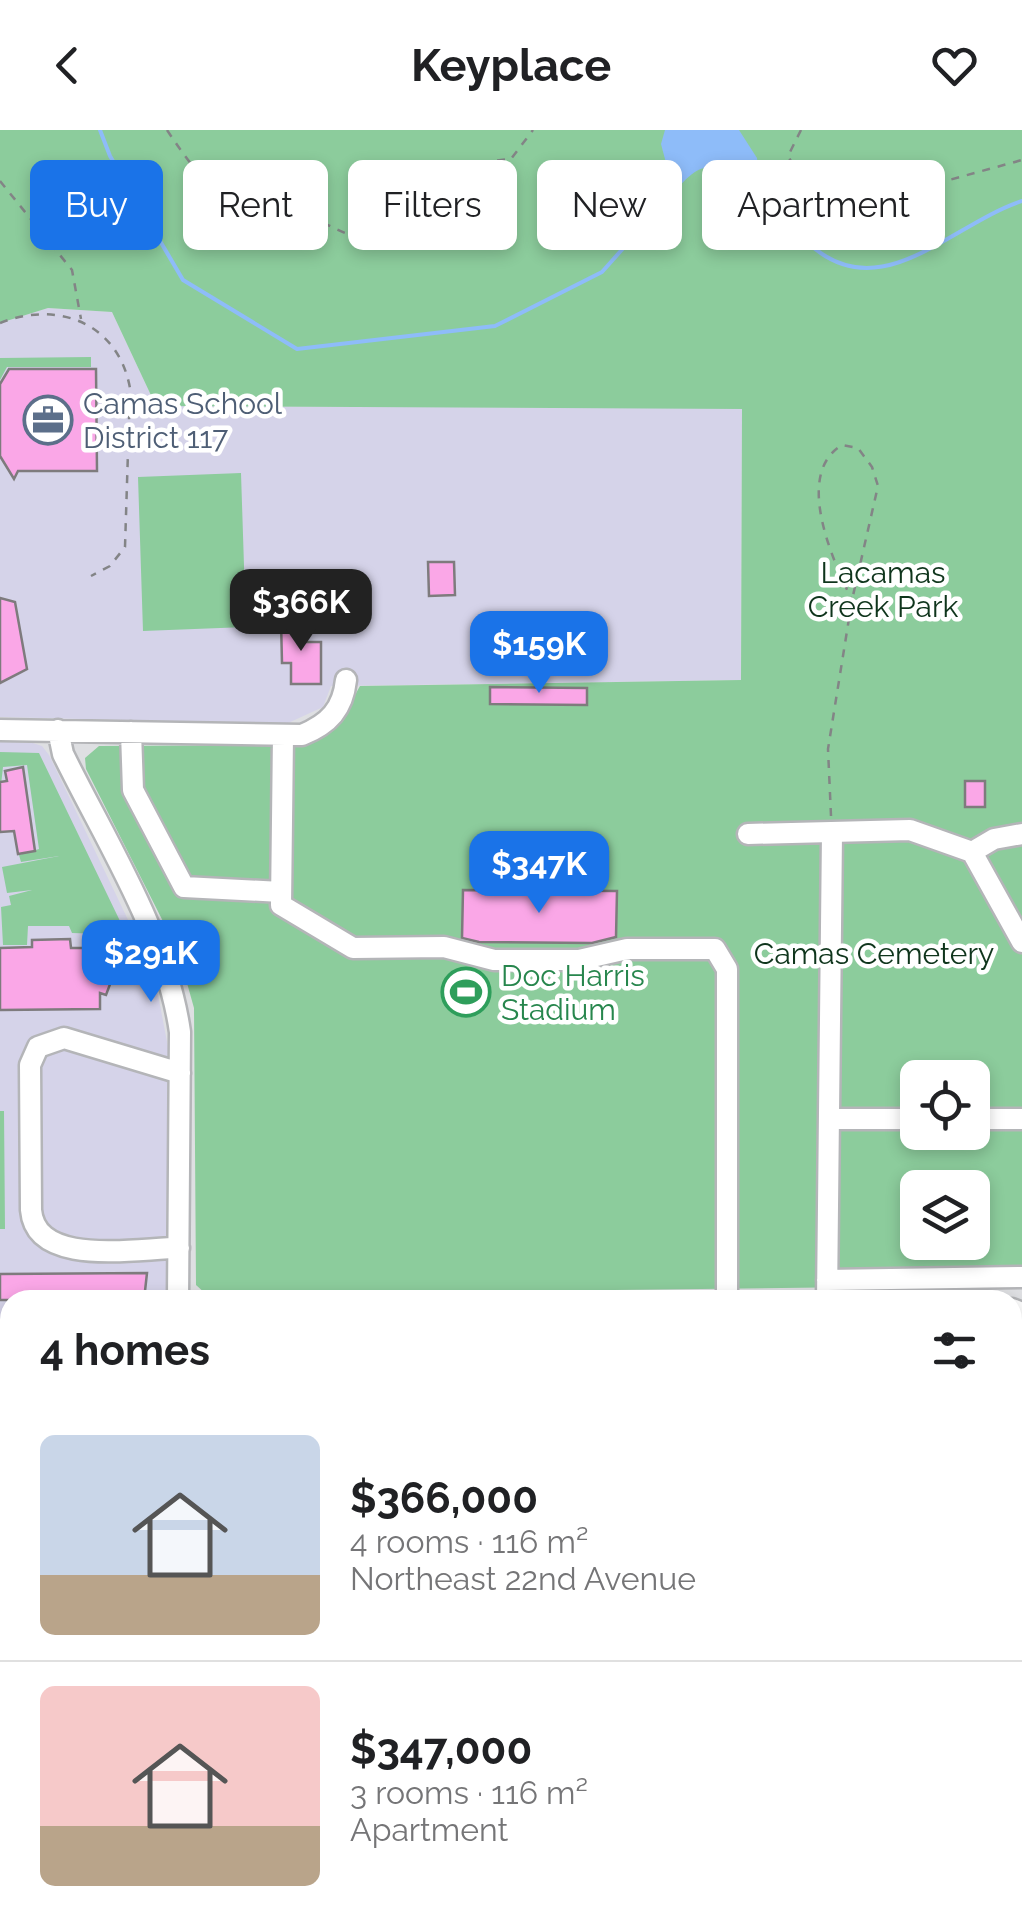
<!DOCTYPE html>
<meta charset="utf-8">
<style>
:root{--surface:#fff;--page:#f6f6f6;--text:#202124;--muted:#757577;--line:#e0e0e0;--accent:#1a73e8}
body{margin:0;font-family:Raleway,sans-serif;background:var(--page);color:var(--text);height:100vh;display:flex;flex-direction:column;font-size:38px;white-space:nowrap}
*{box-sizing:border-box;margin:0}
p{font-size:32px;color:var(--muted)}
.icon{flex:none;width:55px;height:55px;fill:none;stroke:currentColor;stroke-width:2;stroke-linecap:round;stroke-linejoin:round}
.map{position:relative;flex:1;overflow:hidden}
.panel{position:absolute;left:0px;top:1160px;width:1022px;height:642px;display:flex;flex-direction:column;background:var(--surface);border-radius:30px 30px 0 0;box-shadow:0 5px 15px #0003}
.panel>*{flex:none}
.banner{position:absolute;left:30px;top:30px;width:962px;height:90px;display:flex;gap:20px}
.fabs{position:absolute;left:900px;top:930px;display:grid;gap:20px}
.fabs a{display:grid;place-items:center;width:90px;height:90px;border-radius:15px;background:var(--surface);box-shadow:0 5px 15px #0003;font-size:50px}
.price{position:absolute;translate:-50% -85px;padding:0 22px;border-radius:20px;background:var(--accent);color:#fff;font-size:32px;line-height:65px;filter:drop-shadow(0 2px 5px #0008)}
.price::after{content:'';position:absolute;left:50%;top:60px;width:30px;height:22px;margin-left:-15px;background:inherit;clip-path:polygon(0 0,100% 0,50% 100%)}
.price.active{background:#222;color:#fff}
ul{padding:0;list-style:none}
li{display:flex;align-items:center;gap:30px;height:250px;padding:0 40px}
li+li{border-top:2px solid var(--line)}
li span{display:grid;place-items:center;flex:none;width:280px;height:200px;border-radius:15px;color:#555}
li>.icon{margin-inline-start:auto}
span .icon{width:120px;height:120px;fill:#fffc;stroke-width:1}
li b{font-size:42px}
h2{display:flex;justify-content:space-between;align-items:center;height:120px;padding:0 40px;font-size:42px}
.pill{padding:0 35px;border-radius:15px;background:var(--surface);box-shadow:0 5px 15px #0003;font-size:35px;line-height:90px}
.pill.active{background:var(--accent);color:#fff}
header{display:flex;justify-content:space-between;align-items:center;height:130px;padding:0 40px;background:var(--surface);font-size:45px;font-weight:700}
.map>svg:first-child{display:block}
</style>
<header><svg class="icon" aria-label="back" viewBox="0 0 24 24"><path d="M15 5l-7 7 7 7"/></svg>Keyplace<svg class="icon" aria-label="heart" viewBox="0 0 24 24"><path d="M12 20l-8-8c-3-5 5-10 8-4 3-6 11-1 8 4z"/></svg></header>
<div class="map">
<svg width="1022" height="1802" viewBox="0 0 1022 1802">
<rect width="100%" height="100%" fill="#dedfe2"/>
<path fill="#d5d3e9" d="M48,178l64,4 44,94 586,2 -1,272 -410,6 -8,21 -37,17 -286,-7v-394z
M0,612h30l12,4 7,9 105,219 14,73 -2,253h-156v298h-10z"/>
<path fill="#8ccc9c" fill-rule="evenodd" d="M0,0h1022v1155l-815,10 -11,-10 -2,-277 -16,-57 -92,-182 -1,-11 14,-12 199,-1 40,-20 22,-39 381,-6 1,-271 -586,-3 -44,-94 -64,-4 -48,15zM918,948h54v54h-54zM918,1058h54v54h-54z
M91,227v10h-84l-7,13v-22z
M241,343l5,154 -103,4 -5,-154z
M0,622l39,1 94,195 -29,4 -1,-18 -31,-1 -3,-7h-41l-1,19h-24l-2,-38 10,-2 -2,-9 23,-6 -25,3 -5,-26 57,-11 -38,6 -2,-7 20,-6 -12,-84 -24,2 -3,27z
M0,981h4l1,118h-5z
M10,1759v33l65,1 -13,9h-62v-39z"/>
<path fill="#8ebcf9" d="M665,0h74l18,28 3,29c-40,-23 -56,-33 -86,6l-13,-49z"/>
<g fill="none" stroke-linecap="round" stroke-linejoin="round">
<path stroke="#8ebcf9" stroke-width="4" d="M100,0l10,26 73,124 114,69 198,-23 107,-54 74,-83
M759,55c15,18 29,38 45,54 73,74 145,-14 218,-38
M0,1788l10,-3"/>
</g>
<path fill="#faa7e7" stroke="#7e7b7d" stroke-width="2.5" d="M9,239h87l1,102h-79l-4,8 -14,-23v-72z
M428,432h26l1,33 -26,1z
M0,468l15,4 12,67 -27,14z
M281,490h23v22h17v42h-30v-21h-9z
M490,557l97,1v17l-97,-1z
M23,637l12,84 -17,3 -4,-23 -14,1v-50l7,-1 -2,-10z
M965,651h20v26h-20z
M463,760l154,1 -1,46 -24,6 -113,-1 -17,-4z
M70,809l1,9h26v10l30,-1v21l-15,1 -6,16 -6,-2v16l-100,1v-62l32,-1v-7z
M147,1143l-3,27h-144v-26z"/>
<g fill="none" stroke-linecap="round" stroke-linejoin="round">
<g stroke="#b4b5b8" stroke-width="25">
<path id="minor" d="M0,600l302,5c27,-11 41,-26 44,-55
M58,600l5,24c43,88 103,180 117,278l-2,268
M131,602l2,58 51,97 97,5
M283,606l-2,169 72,43 91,-1 50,13h85l48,-11h88l12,20v331
M748,704l162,-4 62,22 50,90
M972,722l22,-13 28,-5
M829,989h89
M972,989h50
M179,1118c-43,0 -143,20 -148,-38l-1,-145 8,-18 26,-9 116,35
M827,1150l195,-3
M827,1170l5,-467
M1012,1179l10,4
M1012,1294l10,-7
M1012,1510l10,-7
M1012,1553l10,12
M1012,1727l10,-7
M0,1748l10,-4
M408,1792l7,10
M328,1802l13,-10
M618,1802l13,-10
M912,1802l13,-10"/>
</g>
<path stroke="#838486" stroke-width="2.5" stroke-dasharray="8 8" stroke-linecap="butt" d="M167,0c20,30 40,59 73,76 19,10 47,5 68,11 23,6 54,33 79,17 14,-9 21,-31 32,-44 22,-25 61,-28 92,-31l22,-29
M801,0l-13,26 11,19 69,20 41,-4 113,-31
M0,51l72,89 9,49
M0,193c58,-23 118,0 130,65l-5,159 -15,19 -19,10
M831,686l-3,-67 24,-149 26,-114 -6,-19 -14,-19 -16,-3c-48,29 -10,114 10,155
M198,1170l1,-4
M0,1799l20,-7"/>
<use href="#minor" stroke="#fff" stroke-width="20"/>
</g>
<defs>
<g id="office-ring" transform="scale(2.5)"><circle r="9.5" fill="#fff" stroke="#5c6f8a" stroke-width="1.5"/><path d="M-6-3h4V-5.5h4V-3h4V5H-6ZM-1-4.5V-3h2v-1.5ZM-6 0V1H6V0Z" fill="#5c6f8a"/></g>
<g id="stadium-ring" transform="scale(2.5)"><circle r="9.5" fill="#fff" stroke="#2e9e5b" stroke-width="1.5"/><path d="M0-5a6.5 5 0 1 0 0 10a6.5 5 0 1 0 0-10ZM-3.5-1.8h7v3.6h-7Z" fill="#2e9e5b"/></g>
</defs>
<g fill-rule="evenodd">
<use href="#office-ring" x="48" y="290"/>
<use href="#stadium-ring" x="466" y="862"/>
</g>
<g text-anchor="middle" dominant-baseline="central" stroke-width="9" stroke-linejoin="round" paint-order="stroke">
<g font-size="30" fill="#4e5e75" stroke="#fff" text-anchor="start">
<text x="83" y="273">Camas School<tspan x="83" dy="34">District 117</tspan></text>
</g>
<g font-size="30" fill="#0f351c" stroke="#fff">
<text x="883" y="442">Lacamas<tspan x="883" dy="34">Creek Park</tspan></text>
<text x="874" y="823">Camas Cemetery</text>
</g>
<g font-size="30" fill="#27864d" stroke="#fff" text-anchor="start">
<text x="501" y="845">Doc Harris<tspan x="501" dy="34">Stadium</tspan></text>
</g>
</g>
</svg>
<div class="fabs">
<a><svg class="icon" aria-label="locate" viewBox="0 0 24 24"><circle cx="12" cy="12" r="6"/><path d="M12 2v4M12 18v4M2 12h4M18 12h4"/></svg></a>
<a><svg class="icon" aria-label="layers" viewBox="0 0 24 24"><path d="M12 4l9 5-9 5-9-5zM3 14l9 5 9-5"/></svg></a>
</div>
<b class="price active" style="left:301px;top:524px">$366K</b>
<b class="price" style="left:539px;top:566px">$159K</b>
<b class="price" style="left:539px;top:786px">$347K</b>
<b class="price" style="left:151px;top:875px">$291K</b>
<div class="banner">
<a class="pill active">Buy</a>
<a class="pill">Rent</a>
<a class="pill">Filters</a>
<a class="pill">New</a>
<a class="pill">Apartment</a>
</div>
<section class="panel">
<h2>4 homes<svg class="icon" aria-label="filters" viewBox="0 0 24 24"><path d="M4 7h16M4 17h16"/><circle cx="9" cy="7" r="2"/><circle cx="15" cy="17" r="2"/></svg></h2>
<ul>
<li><span style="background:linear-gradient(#c9d6e8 70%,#b9a48a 0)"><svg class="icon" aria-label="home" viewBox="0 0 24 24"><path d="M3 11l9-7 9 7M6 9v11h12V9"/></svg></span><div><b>$366,000</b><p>4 rooms · 116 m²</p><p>Northeast 22nd Avenue</p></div></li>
<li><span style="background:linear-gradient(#f6c9c9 70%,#b9a48a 0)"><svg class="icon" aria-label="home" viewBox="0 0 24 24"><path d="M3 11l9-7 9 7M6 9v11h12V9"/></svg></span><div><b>$347,000</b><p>3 rooms · 116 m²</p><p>Apartment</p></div></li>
</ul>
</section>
</div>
